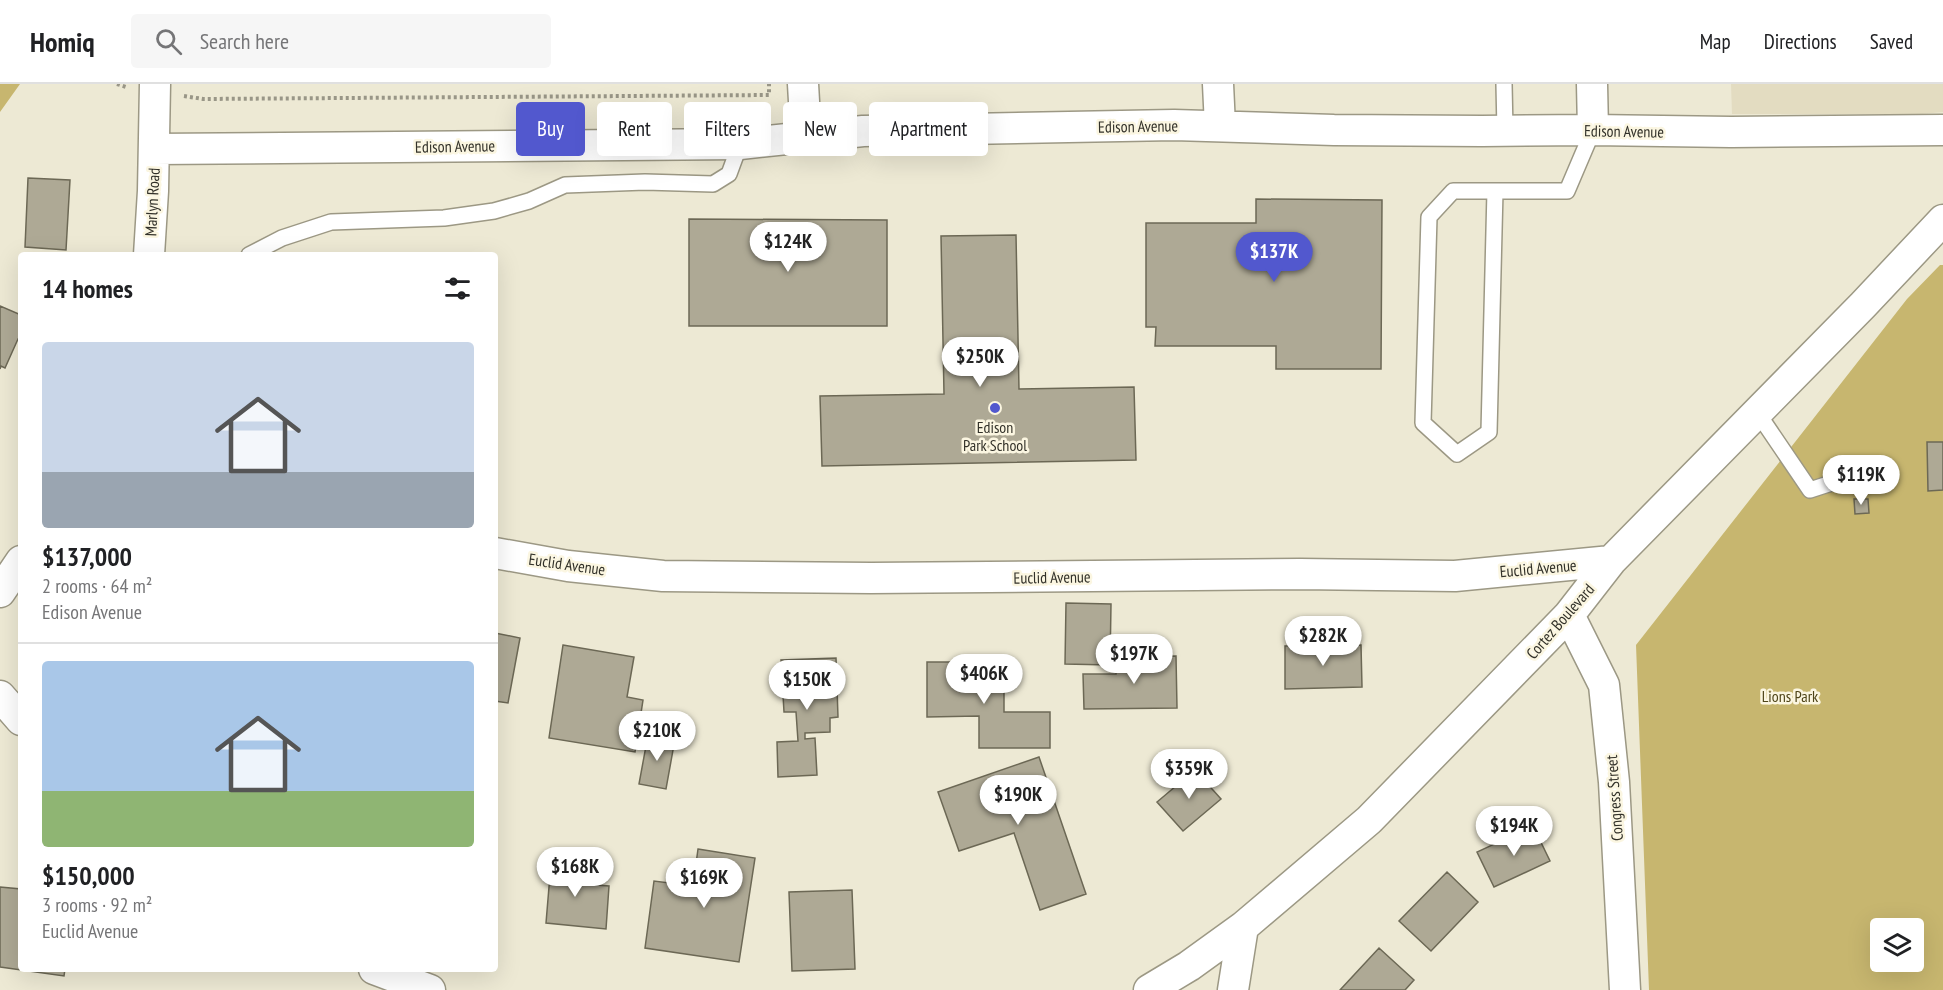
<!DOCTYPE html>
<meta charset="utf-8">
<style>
:root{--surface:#fff;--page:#f6f6f6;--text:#202124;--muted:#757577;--line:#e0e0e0;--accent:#5258ce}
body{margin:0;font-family:"PT Sans Narrow",sans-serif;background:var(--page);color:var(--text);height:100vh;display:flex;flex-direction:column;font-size:22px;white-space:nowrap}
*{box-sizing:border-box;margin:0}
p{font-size:20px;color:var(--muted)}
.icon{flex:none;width:33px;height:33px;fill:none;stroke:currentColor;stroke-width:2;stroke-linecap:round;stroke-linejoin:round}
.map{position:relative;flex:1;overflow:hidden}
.side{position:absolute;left:18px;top:168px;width:480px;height:720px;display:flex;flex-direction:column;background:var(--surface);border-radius:6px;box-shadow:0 6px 24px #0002}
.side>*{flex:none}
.banner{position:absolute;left:516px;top:18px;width:570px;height:54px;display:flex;gap:12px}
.buttons{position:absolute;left:1870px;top:834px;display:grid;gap:12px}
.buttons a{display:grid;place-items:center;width:54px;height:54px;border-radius:6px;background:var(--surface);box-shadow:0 6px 24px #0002;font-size:30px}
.price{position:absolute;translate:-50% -51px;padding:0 14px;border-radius:21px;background:#fff;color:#222;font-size:20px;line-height:39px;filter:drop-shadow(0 2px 3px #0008)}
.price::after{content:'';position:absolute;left:50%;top:36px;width:18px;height:14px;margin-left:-9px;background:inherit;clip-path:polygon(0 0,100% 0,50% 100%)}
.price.selected{background:var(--accent);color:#fff}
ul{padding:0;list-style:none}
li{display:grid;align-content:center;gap:12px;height:318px;padding:0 24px}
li+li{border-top:2px solid var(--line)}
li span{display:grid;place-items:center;height:186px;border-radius:6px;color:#555}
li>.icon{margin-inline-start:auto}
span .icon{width:108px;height:108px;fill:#fffc;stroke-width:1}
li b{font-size:26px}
h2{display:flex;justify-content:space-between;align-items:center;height:72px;padding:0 24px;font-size:26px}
.pill{padding:0 21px;border-radius:6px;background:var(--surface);box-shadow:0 6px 24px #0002;font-size:21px;line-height:54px}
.pill.selected{background:var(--accent);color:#fff}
header{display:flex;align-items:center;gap:36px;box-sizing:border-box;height:84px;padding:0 30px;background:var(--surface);border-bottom:2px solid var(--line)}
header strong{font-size:28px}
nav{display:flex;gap:33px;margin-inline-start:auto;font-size:21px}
.search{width:420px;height:54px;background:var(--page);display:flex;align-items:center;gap:15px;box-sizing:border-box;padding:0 21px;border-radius:6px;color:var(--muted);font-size:22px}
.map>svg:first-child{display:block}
</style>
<header>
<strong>Homiq</strong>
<div class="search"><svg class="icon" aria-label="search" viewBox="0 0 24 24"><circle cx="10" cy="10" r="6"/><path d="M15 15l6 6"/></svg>Search here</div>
<nav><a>Map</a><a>Directions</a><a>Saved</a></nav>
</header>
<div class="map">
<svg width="1943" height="906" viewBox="0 0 1943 906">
<rect width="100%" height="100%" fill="#ede9d4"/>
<path fill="#e3dcc1" d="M1731,0h212v28l-21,2h-190z"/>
<path fill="#c7b66f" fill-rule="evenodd" d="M0,0h20l-20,28z
M1940,181h3v725h-294l-13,-345 271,-346zM1881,844h33v34h-33z"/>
<path fill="#aea995" stroke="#6c6855" stroke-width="1.5" d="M28,94l42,2 -4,70 -41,-3z
M1256,115l126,1 -1,169h-105v-23h-121l1,-19h-10v-104h110z
M689,135l198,1v106h-198z
M1016,151l3,154 115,-2 2,73 -314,6 -2,-70 124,-2 -3,-158z
M0,222l21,9v26l-3,-2 -13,29 -4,-2 -1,3z
M1927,358h16v48l-15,1z
M1854,415h14l1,14 -14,1z
M1066,519l45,1 -1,61 -45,-1z
M495,549l25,5 -12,65 -13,-2z
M563,561l71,12 -7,40 16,3 -8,52 -86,-14z
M1361,561l1,42 -77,2v-43z
M1176,572l1,52 -93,1 -1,-35h33v-17z
M836,574l2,59 -8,1v14l-25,1v6l10,-1 2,37 -39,2 -1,-35 21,-1 -2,-29h-12l-3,-52z
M927,578h77v50h46v36h-71v-32l-52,1z
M648,651l27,4 -9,50 -27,-5z
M1039,673l47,137 -46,16 -26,-77 -55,18 -21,-59z
M1195,686l26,29 -38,32 -26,-29z
M1533,742l17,35 -56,26 -17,-35z
M698,765l57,9 -16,104 -94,-14 9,-67 39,5z
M552,767l19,2 -2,30 40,3 -3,43 -60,-6z
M1447,788l31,30 -47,49 -32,-30z
M0,803l21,2v80h44l-1,7 -64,-9z
M852,806l3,79 -63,2 -3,-79z
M1379,864l35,32 -9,10h-65z"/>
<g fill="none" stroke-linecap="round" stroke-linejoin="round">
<g stroke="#9c9884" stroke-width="18">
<path id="service" d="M1504,0l1,47
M1495,107l-6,241 -32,22 -34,-31 6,-206 24,-26h114l26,-61
M249,171l33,-17 49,-16 113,-4 50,-7 35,-10 36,-16 80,-3 68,2 16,-10 11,-30
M1757,328l53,78 40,-13 38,-1"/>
</g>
<g stroke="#9c9884" stroke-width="33">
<path id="minor" d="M803,0l3,52
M1218,0l2,42
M1592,0l1,46
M154,65l586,-5 123,-13 311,-6 160,5 148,1 111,-1 138,2 212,-2
M149,171l4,-64 2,-107
M495,469l73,13 95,10 208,2 429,-4 155,2 156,-15
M0,508l21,-31
M1569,531l35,70 10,97 11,208
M0,612l21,24
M374,885l56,21
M1149,906l40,-24 54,-39 126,-107 200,-205 42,-54 252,-256 80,-85
M1233,906l10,-63"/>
</g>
<path stroke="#999687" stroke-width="4" stroke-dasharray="3 3" stroke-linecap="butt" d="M117,0l9,3
M184,12l19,3 566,-4v-11"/>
<use href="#service" stroke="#fff" stroke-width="15"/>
<use href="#minor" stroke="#fff" stroke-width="30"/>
</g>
<circle fill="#5258ce" stroke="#fbf6e1" stroke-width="2" cx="995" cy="324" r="6"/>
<g text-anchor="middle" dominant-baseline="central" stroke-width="5" stroke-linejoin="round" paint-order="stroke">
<g font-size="16" fill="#323129" stroke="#fbf6e1">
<text transform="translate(1138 42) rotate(-1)">Edison Avenue</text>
<text transform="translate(1624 47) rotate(1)">Edison Avenue</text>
<text transform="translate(455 62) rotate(-1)">Edison Avenue</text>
<text transform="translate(152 118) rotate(-87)">Marlyn Road</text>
<text transform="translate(567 480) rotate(8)">Euclid Avenue</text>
<text transform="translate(1538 484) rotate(-5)">Euclid Avenue</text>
<text transform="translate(1052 493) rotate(-1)">Euclid Avenue</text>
<text transform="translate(1560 537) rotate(-49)">Cortez Boulevard</text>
<text transform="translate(1614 714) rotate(-94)">Congress Street</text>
</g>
<g font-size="16" fill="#323129" stroke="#fbf6e1">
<text x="995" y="343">Edison<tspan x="995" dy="18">Park School</tspan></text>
</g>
<g font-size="16" fill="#4e4418" stroke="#fbf6e1">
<text x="1790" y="612">Lions Park</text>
</g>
</g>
</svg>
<div class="buttons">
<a><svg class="icon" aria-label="layers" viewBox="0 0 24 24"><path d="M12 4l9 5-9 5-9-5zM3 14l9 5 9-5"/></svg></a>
</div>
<b class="price" style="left:788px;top:189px">$124K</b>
<b class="price selected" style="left:1274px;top:199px">$137K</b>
<b class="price" style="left:980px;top:304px">$250K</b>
<b class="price" style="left:1861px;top:422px">$119K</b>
<b class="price" style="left:1323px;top:583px">$282K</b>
<b class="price" style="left:1134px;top:601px">$197K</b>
<b class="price" style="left:984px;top:621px">$406K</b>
<b class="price" style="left:807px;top:627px">$150K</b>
<b class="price" style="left:657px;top:678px">$210K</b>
<b class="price" style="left:1189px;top:716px">$359K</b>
<b class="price" style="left:1018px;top:742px">$190K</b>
<b class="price" style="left:1514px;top:773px">$194K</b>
<b class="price" style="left:575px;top:814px">$168K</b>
<b class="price" style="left:704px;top:825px">$169K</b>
<div class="banner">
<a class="pill selected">Buy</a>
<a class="pill">Rent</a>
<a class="pill">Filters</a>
<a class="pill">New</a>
<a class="pill">Apartment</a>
</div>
<section class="side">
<h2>14 homes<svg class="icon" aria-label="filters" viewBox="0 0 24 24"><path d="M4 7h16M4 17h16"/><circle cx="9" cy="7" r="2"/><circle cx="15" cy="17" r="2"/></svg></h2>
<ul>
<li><span style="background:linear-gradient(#c9d6e8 70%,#9aa5b1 0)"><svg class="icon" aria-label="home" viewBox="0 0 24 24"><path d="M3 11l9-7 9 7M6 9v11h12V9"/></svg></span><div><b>$137,000</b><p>2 rooms · 64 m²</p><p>Edison Avenue</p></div></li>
<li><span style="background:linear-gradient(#a9c7e8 70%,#8fb573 0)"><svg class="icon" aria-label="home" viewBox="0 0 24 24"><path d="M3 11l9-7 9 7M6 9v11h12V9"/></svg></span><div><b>$150,000</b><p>3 rooms · 92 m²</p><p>Euclid Avenue</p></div></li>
</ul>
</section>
</div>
